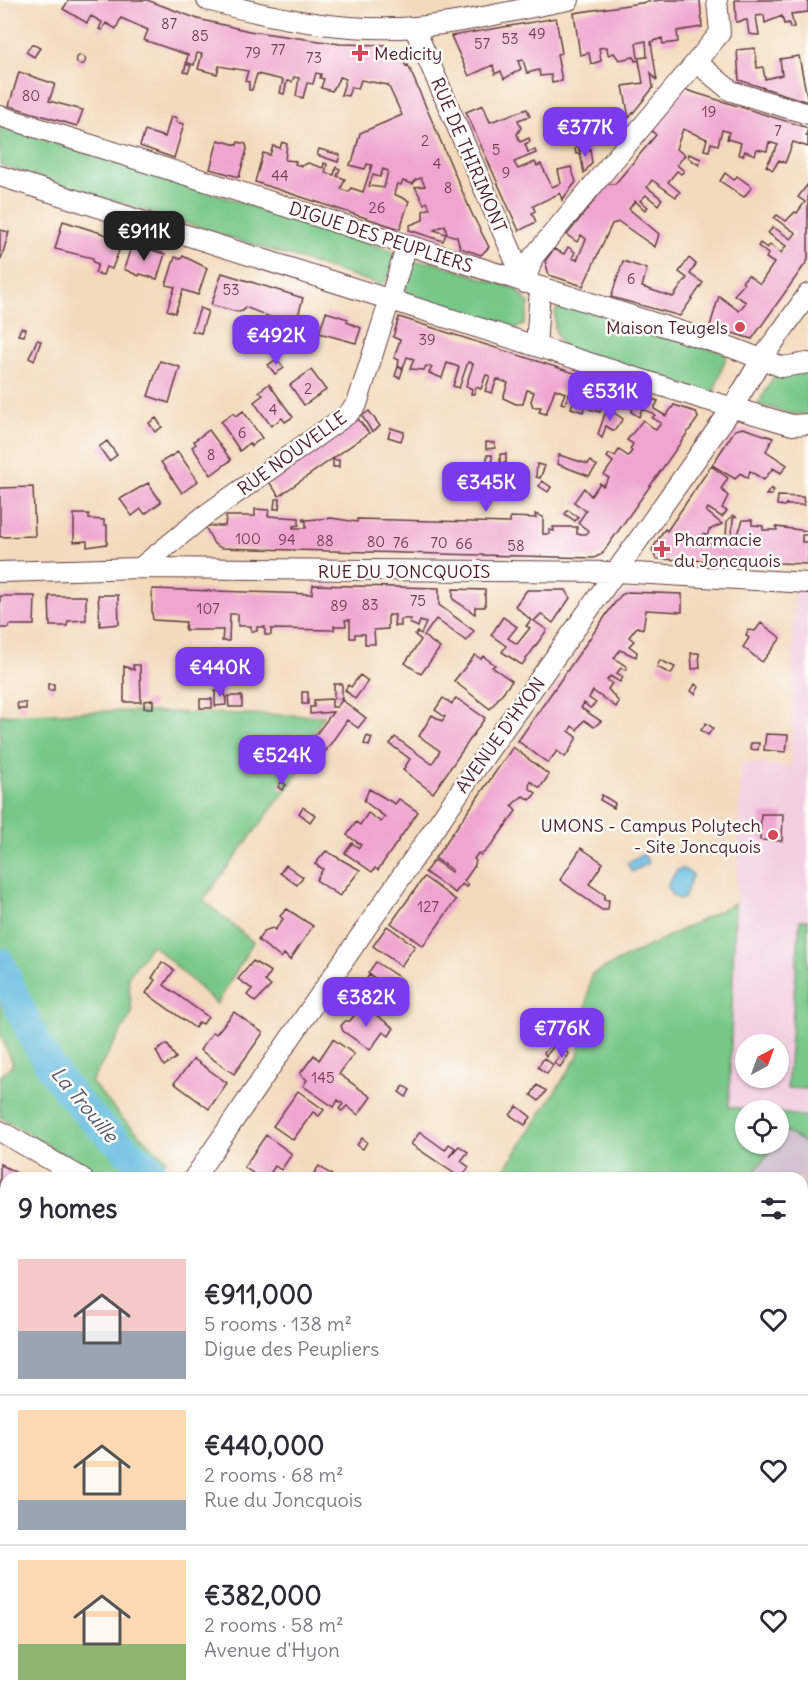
<!DOCTYPE html>
<meta charset="utf-8">
<style>
:root{--surface:#fff;--page:#f2f2f3;--text:#2b2b33;--muted:#7c7c81;--line:#e1e1e2;--accent:#7c3aed}
body{margin:0;font-family:Delius,sans-serif;background:var(--page);color:var(--text);height:100vh;display:flex;flex-direction:column;font-size:22px;white-space:nowrap}
*{box-sizing:border-box;margin:0}
p{font-size:20px;color:var(--muted)}
.icon{flex:none;width:33px;height:33px;fill:none;stroke:currentColor;stroke-width:2;stroke-linecap:round;stroke-linejoin:round}
.map{position:relative;flex:1;overflow:hidden}
.panel{position:absolute;left:0px;top:1172px;width:808px;height:536px;display:flex;flex-direction:column;background:var(--surface);border-radius:18px 18px 0 0;box-shadow:0 2px 4px #0004}
.panel>*{flex:none}
.needle{width:39px;rotate:41deg}
.buttons{position:absolute;left:735px;top:1034px;display:grid;gap:12px}
.buttons a{display:grid;place-items:center;width:54px;height:54px;border-radius:50%;background:var(--surface);box-shadow:0 2px 4px #0004;font-size:30px}
.price{position:absolute;translate:-50% -51px;padding:0 14px;border-radius:12px;background:var(--accent);color:#fff;font-size:20px;line-height:39px;filter:drop-shadow(0 2px 3px #0008)}
.price::after{content:'';position:absolute;left:50%;top:36px;width:18px;height:14px;margin-left:-9px;background:inherit;clip-path:polygon(0 0,100% 0,50% 100%)}
.price.active{background:#222;color:#fff}
ul{padding:0;list-style:none}
li{display:flex;align-items:center;gap:18px;height:150px;padding:0 18px}
li+li{border-top:2px solid var(--line)}
li span{display:grid;place-items:center;flex:none;width:168px;height:120px;border-radius:0px;color:#555}
li>.icon{margin-inline-start:auto}
span .icon{width:72px;height:72px;fill:#fffc;stroke-width:1}
li b{font-size:26px}
h2{display:flex;justify-content:space-between;align-items:center;height:72px;padding:0 18px;font-size:26px}
.map>svg:first-child{display:block}
</style>
<div class="map">
<svg width="808" height="1706" viewBox="0 0 808 1706">
<rect width="100%" height="100%" fill="#fdfcf7"/>
<filter id="ink" filterUnits="userSpaceOnUse"><feTurbulence type="fractalNoise" baseFrequency=".0167" numOctaves="2"/><feDisplacementMap in="SourceGraphic" scale="12" xChannelSelector="R" yChannelSelector="G"/><feConvolveMatrix kernelMatrix="1 2 1 2 8 2 1 2 1" color-interpolation-filters="sRGB"/></filter>
<filter id="wash" filterUnits="userSpaceOnUse"><feTurbulence type="fractalNoise" baseFrequency=".008" numOctaves="4" result="noise"/><feDisplacementMap in="SourceGraphic" scale="24" xChannelSelector="R" yChannelSelector="G"/><feGaussianBlur stdDeviation="1.35" result="paint"/><feColorMatrix in="noise" values="0 0 0 0 0 0 0 0 0 0 0 0 0 0 0 0 0 1.4 0 .05"/><feComposite in="paint" operator="in"/></filter>
<g filter="url(#wash)">
<rect width="100%" height="100%" fill="#f2dabb"/>
<path fill="#f2d0e2" fill-rule="evenodd" d="M794,582l14,1v534l-29,-4 -1,-3 -49,-3 12,-345 50,5zM746,1044h32v33h-32z"/>
<path fill="#cfbed0" d="M785,1131l23,14v456l-6,-4v-419h-51z"/>
<path fill="#77c787" stroke="#607359" stroke-width="1.5" d="M0,126l391,124 5,9 -8,20 -7,6 -381,-120z
M418,262h14l84,27 13,15 -5,21 -13,5 -91,-30 -14,-8c-2,-15 -1,-21 12,-30z
M568,303l159,51 -14,40 -150,-46c-8,-14 -10,-22 -7,-38z
M808,373v41h-17l-33,-10 16,-28z
M113,711l211,5 -17,27 8,8 -112,149 50,42 -36,62 -65,-60 -24,33 4,36 -41,69 32,37 43,40 -16,18h-49l-101,-60v-40l13,-13 -13,-30v-319z
M735,903l-6,204 23,3h-6v33h30l-25,34h-251l78,-121 13,-81z
M800,920h8v169l-21,-1z
M779,1113l29,4v28l-23,-14 -6,9z
M803,1597l5,4v74l-5,-5z
M257,1701h147l-5,5h-146z
M504,1701h170l-3,5h-162z"/>
<path fill="#63bce0" stroke="#566e86" stroke-width="1.5" d="M644,854l5,9 -17,9 -5,-9z
M683,869l10,5 -9,24 -4,2 -9,-6 -4,-8 10,-16z"/>
<g fill="none" stroke-linecap="round" stroke-linejoin="round">
<path stroke="#63bce0" stroke-width="30" d="M0,963c17,39 33,80 59,116 25,35 58,64 92,91
M802,1631l6,4"/>
</g>
<g id="blocks">
<path fill="#efa5cf" fill-rule="evenodd" d="M69,0h78l51,19 51,12 91,13 46,1 -1,4 18,5 -1,5 4,7 2,-1 64,149 17,33 -8,8 -21,-7 -3,-11 -10,-3 -2,-9 -11,5 12,4 -3,7 -34,-11 1,-5 13,-5v-9l7,-3 -3,-6 -3,2 -9,-17 10,-1 -4,-8 -6,2 -2,4 -10,-3 -2,4 -4,-1 -3,10 15,7 -9,28 -145,-47 8,-29 7,2 3,-9 7,2 2,-6 5,2 -2,16 11,1 -1,3 7,2 6,-3 15,5 1,-5 3,1 -2,9 9,2 2,-8 4,2 -3,7 8,3 -4,10 8,3 2,-4 12,4 9,-27 -5,-1 -2,5 -16,-4 4,-5 7,-27 42,-18 -14,-30 -27,-5 -3,9 -7,-2 -3,9 -7,-1 5,-16 -6,-2 -8,14 -11,-3 3,-9 -4,-1 1,-4 -5,-1 -3,11 -6,-1 -4,15 -7,-2 3,-18 -5,-1 -2,5 -5,-1 -3,13 -4,-1 3,-13 -26,-6 -5,16h-3v-8l-4,-1 3,-10 -29,-5 -2,8 -19,-5 4,-15 -5,-1 -3,12 -8,-3 2,-7 -44,-15 4,-10 -27,-12 -5,11 -10,-6 -4,7 -3,-1 3,-7 -11,-6 -4,7 -24,-14zM383,169l5,2 -4,17 -15,-2 4,-11 7,2z
M661,0h39l2,27 -25,4 1,11 -15,2 -1,-6 -11,4 6,39 -6,-8 2,15 -24,30 -6,-32 20,-3 -4,-23 -4,1 -1,-4 -15,3 -5,-7 -6,2 -1,-8 -8,1 2,13 -10,3 -2,-11 -9,2 -6,-42zM646,41l1,16 -9,1 -2,-15z
M735,0h73v12l-17,2 3,13 -4,1 -1,-5 -5,1 -2,-8 -17,7 -1,-8 -8,1 3,19h-3l-7,-1 -2,-14 -11,2z
M556,18l6,35 -5,1 5,27 -10,2 -1,-8 -11,1 -1,-6 -12,3 -4,-13 -5,1 3,8 -17,10 -3,-8 -6,3 -2,-9 -24,11 -18,-40z
M32,44l8,4 -6,9 -8,-5z
M755,48l2,20 6,-1 2,12 17,-4 -2,-16 19,-3 9,46 -69,-22 -2,-30z
M76.5 60a4.5 4.5 0 1 1 9 0a4.5 4.5 0 1 1-9 0Z
M186,64l5,2 -3,7 -4,-1z
M19,72l36,12 -6,17 34,9 -6,16 -68,-20z
M683,89l125,39 -2,8h2v11l-15,-5 -8,21 -6,-3 -6,10 -7,-4 12,-21 -9,-3 -2,9 -10,-2 -2,6 -10,-4 -2,5 -5,-2 3,-11 -14,-4 2,-7 -7,-2 -4,15 -7,-2 -2,8 -5,-1 3,-11 -24,-10 -7,20 9,6 -8,10 7,6 -3,3 -4,-3 -9,11 12,10 -4,5 -24,-17 -5,7 15,12 -4,6 -12,-10 -6,6 8,6 -3,3 -10,-9 -6,8 30,25 -4,13 -36,-25 -7,2 -29,62 -34,-11 -4,-14 9,-12 10,5 4,-7 7,5 -3,6 5,2 9,-21 -5,-4 -4,7 -10,-7 40,-51h8l41,-49 -6,-6z
M483,105l7,17 37,-13 3,7 -12,4 3,8 -4,6 3,8 9,-4 1,4 -5,2 3,8 7,-2 1,3 -22,9 4,7 17,-7 2,4 4,-2 11,23 9,-4 -3,-13 13,-3 5,15 -14,18 -2,-7 -27,13 2,5 -3,2 4,9 -17,9 -53,-119z
M171,116l6,2 -1,4 8,2 -10,34 -34,-12 5,-15 20,6z
M218,140l19,5 1,-3 8,2 1,5 -8,28 -29,-8z
M579,147v4l11,-2 2,14 -8,10 -4,-20 -4,1 -1,-6z
M319,149l21,6 -2,7 -21,-7z
M689,154l12,5 -2,6 -11,-7z
M725,173l9,7 3,-4 15,11 -8,10 -24,-16z
M808,184v76l-56,79 -42,-13 9,-30 20,15 7,-9 -12,-7 10,-11 -2,-2 6,-7 12,9 14,-21 -8,-5 2,-4 -10,-8 2,-3 7,5 3,-3 11,8 5,-7 -18,-13 5,-6 18,12 5,-6 -22,-15 3,-3 9,6 9,-9 2,1 8,-11 -7,-5z
M63,221l60,19 -11,29 -6,-2 -3,8 -8,-2 3,-9 -5,-2v-4l-38,-9z
M0,230l9,2 -8,27h-1z
M132,244l33,10 -8,25 -17,-5 -1,2 -15,-7z
M183,256l24,12 -9,27 -15,-5 -8,23 -8,-3 8,-23 -9,-2 9,-28 6,2z
M689,258l7,6 -6,10 13,9 -23,33 -69,-19 12,-36 24,8 -5,18 31,10 14,-19 -8,-6z
M222,273l81,25 -8,29 -50,-20 -2,4 -5,1 -27,-7z
M200,308l8,3 -7,22 -9,-2z
M326,312l22,7 -1,3 14,6 -5,15 -37,-10z
M399,317l216,69 -7,20 -5,-1 -3,7 -11,-3 2,-8 -4,-1 -4,12 -12,-4 4,-12 -6,-2 -4,10 -4,-1 4,-10 -10,-4 -9,25 -7,-2 2,-5h-8l-2,-6 3,-9 -7,-2 -4,14h-7l-13,-6 5,-15 -11,-4 -5,14 -7,-2 5,-15 -4,-1 -5,14 -5,-2 -2,7h-3l1,-5 -6,-3 7,-22 -2,-1 -3,-1 -9,26 -6,-2 6,-19 -12,-4 -5,15 -13,-5 3,-6 -6,-1 -2,4 -14,-1 4,-10 -7,-2 -4,11 -5,-2 1,-6 -5,-2 6,-18 -7,-3z
M21,328l5,1 -2,7 -6,-1z
M37,340l4,1 -7,20 -5,-3z
M277,359l7,9 -9,6 -7,-9z
M160,361l20,6 -11,36 -21,-7z
M398,367l5,2 -3,9 -5,-2z
M311,370l15,20 -22,15 -14,-20z
M269,384l24,33 -8,5 -3,-4 -11,8 -17,-24 9,-7 -4,-4z
M637,394l21,7 -4,8 12,7 8,-11 22,7 2,6 -96,136 -8,4 -373,-10 -7,-4 -9,-18h20l1,-10h29v-7l14,1 -1,6 31,2v7l-6,1v2h13v-7h-3v-3l3,2 25,-2 26,4v-3l153,4v-6l26,1 -1,-4 8,3v17h6v-4l5,1 -1,-4h24v7h9l3,-3 -11,-8 8,-12 -12,-9 10,-14 7,8 9,-13 3,3 6,-8 -5,-3 9,-13 -6,-5 2,-3 6,2 4,-6 9,6 4,-5 -2,-2 3,-5 -6,-4 16,-20 13,10 5,-7 -9,-5 3,-3 -3,-2 -10,-4 -3,8 -8,-5z
M607,408l16,11 -9,12 -8,-5 -4,12 -4,-4z
M243,411l19,27 -11,8 -2,-3 -9,8 -19,-29 12,-9 3,3z
M369,411l11,15 -8,6 -10,-16z
M156,418l6,9 -7,5 -6,-9z
M358,419l11,14 -90,63 -10,-14z
M391,428l13,4 -3,9 -13,-4z
M743,428l30,10 -7,13 21,14 -6,8 -8,-5 -9,12 -14,-9 -2,7 -8,-5 -5,6 -23,-14 23,-35z
M209,430l22,30 -20,15 -19,-28 4,-3 -2,-3z
M107,441l10,14 -8,6 -10,-14z
M486,442l9,1v5l-9,1z
M178,452l20,29 -16,12 -21,-31z
M500,454h6v9h-6z
M487,455h5v9h-5z
M559,455l29,9 2,-3 7,5 -8,10 -32,-12z
M333,460h6v7h-6z
M537,464l8,2 -5,12 -4,-1z
M711,466l17,12 -7,11 7,7 -6,12 5,3 -5,6 -14,-9 -2,3 16,13 -13,6 -2,6 -4,-2 -3,9 15,1v-7h11l1,-16 6,-6 3,2 -3,1 -1,16h6l5,-14h9v5l11,1v4h14l-1,-3 32,4v4h-6v7h6v22l-152,-5 -4,-9 10,-17 3,-4 2,2z
M542,481l9,6 -3,5 -9,-6z
M148,483l13,19 -16,12 -4,-5 -9,7 -12,-17z
M33,487l2,49 -35,1v-49z
M771,488l3,2 -2,5h-6z
M778,496l25,1 1,8h-18l1,-2 -3,3 -7,-1z
M275,499h5l-1,10h-5z
M568,510l10,7 -3,4 -10,-7z
M74,514h15v5l15,1v5h3v19l-20,3v-6l-13,1z
M313,585l126,3v17l35,26 -8,10 -30,-22 -12,17 16,12 -19,26 -16,-11 16,-23 -6,-5 3,-3 3,2 5,-11 -6,-2 -2,6 -9,-4 2,-4h-10v7h-7l1,-11h-7v14l-14,1 1,14h-10v-10h-10v4h-5v-18h-5l1,6h-12v4l-63,-1v6h-6v-8h-8v4h-6v-5h-13v-12h-8l-1,27h-7l1,-11h-38l1,-8 -33,-2 -1,-7v-24l160,5z
M453,589l32,1v17h-10v7l-22,-15z
M527,590h39l4,8 -17,25 -12,-9 -7,7 13,9 -25,35 -20,-13 4,-6 -15,-11 12,-18 14,10 -9,11 9,6 13,-16 -4,-2 5,-6 -16,-14z
M628,592l54,2v18l-36,-2 -3,19 -6,-2 -8,10 5,4 -5,5 8,6 -1,5 -16,-7 -6,8 13,9 -2,3 -4,-2 -4,5 6,4 -3,5 -10,-6 -3,4 5,3 -4,6 11,13 -3,5 -23,-16 -4,7 7,5 -6,5 -6,-5 -3,5 20,13 -7,6 -10,-7 -7,10 -5,-4 -3,5 8,6 -7,13 -5,7 -8,-6 -9,12 -30,-22 93,-133 10,-13z
M98,595h20l1,29 -19,2z
M0,596h35l-1,29h-25v3h-9z
M49,596h37v24l-18,1 -1,5h-17z
M761,623l20,15 -19,24 -19,-15 6,-9 -3,-3 2,-5 7,1z
M691,653h8l1,15 -8,1z
M475,655l6,4 2,-3 12,9 -3,2 20,14 -22,28 -36,-28z
M660,660l15,7 -4,7 -14,-7z
M133,665h7l1,37h-17v-36l10,4z
M360,675l8,6 -13,18 -10,-9 3,-5 3,2z
M48,684h6v6h-6z
M334,684h8v15l-8,-1z
M695,684l4,3 -4,7 -4,-3z
M215,691h10l1,14 -11,1z
M302,692h6v12h-6z
M228,696h14v11h-13z
M443,698l9,6 4,-6 29,20 -52,75 -30,-23 7,-11 -20,-15 5,-7 37,27 8,-13 -21,-15 13,-21 10,6 3,-4 -10,-7z
M200,699h12v9h-12z
M332,699v8h5l5,-7 24,18 -8,10 -11,-8 -22,32 -12,-9 1,-6 19,-25 -23,2v-7h4v-7z
M153,700v8h-9v-7z
M17,703h9v6h-8z
M706,723l7,5 -5,7 -7,-5z
M766,734l22,1 -2,17 -22,-2z
M367,736l5,2 -3,8 -5,-2z
M751,743h8l-1,7 -8,-1z
M513,747l36,28 -9,13 -10,-7 -1,7 7,5 -6,7 -7,-4 -9,7 -2,3 4,5 -25,35 -10,9 -3,-2 -4,6 2,2 -2,6 -10,14 4,4 -2,2 -4,-3 -7,9 -30,-21 9,-12 17,12 1,-2 -17,-12z
M282,781l4,4 -4,5 -4,-3z
M369,789l26,15 4,-5 19,13 -40,58 -3,-2 -3,4 -27,-19 7,-10 7,5 2,-3 -14,-10 9,-13 4,3 8,-12 13,9 4,-5 -21,-16z
M602,795l13,8 -1,5 -14,-8z
M303,807l12,8 -5,7 -11,-9z
M761,814h22l-1,27 -22,-1z
M581,848l22,15 -14,21 16,11 -1,5h5l-1,10h-6l-42,-30z
M326,851l34,19 -20,26 -24,-16 7,-11 -8,-5z
M286,865l17,12 -6,8 -17,-12z
M424,877l32,23 -33,46 -32,-23z
M287,909l26,17 -23,34 -6,-6 -3,4 -23,-18 6,-9 8,-3 3,2 8,-11 -3,-3z
M387,926l28,20 -14,20 -28,-20z
M253,961l18,11 -6,9 6,5 -16,16 -8,-7 5,-6 -14,-10z
M162,962l12,8 -10,15 44,32 -5,7 -4,-2 -4,6 -49,-35 9,-13 -3,-2z
M376,962l27,18 -8,13 -27,-20z
M369,975l9,7 -2,3 -9,-7z
M362,1005l32,23 -5,8 -6,-4 -13,18 -27,-19 -2,-5 4,-5h5z
M234,1012l29,21 -29,41 -34,-24 13,-18 3,2z
M333,1039l21,15 -15,20 32,23 -13,18 -11,-9 -5,5 -3,-2 4,-5 -5,-4 -4,7 -31,-21 4,-6 -7,-6 14,-19 5,5z
M167,1044l9,14 -12,8 -8,-15z
M551,1045l2,2 -7,9 -2,-3z
M564,1050l5,4 -9,13 -6,-4z
M544,1058l9,7 -6,9 -9,-7z
M194,1059l33,24 -18,26 -35,-26z
M537,1085l9,6 -7,10 -8,-6z
M404,1086l6,4 -4,7 -7,-5z
M298,1091l26,19 -5,6 -6,-4 -20,28 -20,-14z
M517,1106l14,11 -6,8 -15,-10z
M420,1132l25,18 4,-6 6,4 -6,9 10,-11 9,6 -7,9 8,6 -8,11 -50,-34z
M266,1135l26,19 -11,16 -6,-4 -8,12h-7l-16,-11z
M362,1138l5,4 -4,7 -6,-4z
M0,1164l22,12 -16,2v22l-6,-4z
M319,1166l14,10 -1,2h-12l-6,-5z
M6,1307v17l-6,-4z
M6,1340v37l-6,8v-44l3,3z
M808,1414v49l-6,5v-46z
M802,1476l6,4 -6,12z
M0,1533l6,5 -2,8 -4,-2z
M0,1565l6,4v8l-6,-5z
M91,1701h7l4,5h-17z
M128,1701h21l2,2 -4,3h-25z"/>
</g>
</g>
<g filter="url(#ink)">
<use href="#blocks" fill-opacity="0" stroke="#633b41" stroke-width="1.5"/>
<g fill="none" stroke-linecap="round" stroke-linejoin="round">
<g stroke="#633b41" stroke-width="22">
<path id="minor" d="M207,0c65,18 140,33 208,27 51,-4 103,-18 154,-27
M414,27l111,256
M696,62l24,-29 -3,-33
M0,116l733,232 49,19 26,-4
M0,176l703,223 89,26 16,-1
M525,283l8,-26 163,-195 35,29 77,23
M536,346l4,-57
M140,568l64,-52 144,-102 9,-10 50,-159
M0,572l140,-4 477,4 191,11
M0,1131l82,47
M194,1178l278,-404 261,-367 28,-47 47,-66
M0,1447l6,-9
M0,1462l6,7
M216,1701l4,5"/>
</g>
<use href="#minor" stroke="#fff" stroke-width="20"/>
</g>
</g>
<g fill="#d1495b" stroke="#fdfcf7" stroke-width="2">
<path d="M357 44h6v6h6v6h-6v6h-6v-6h-6v-6h6z"/>
<circle cx="740" cy="327" r="6"/>
<path d="M659 540h6v6h6v6h-6v6h-6v-6h-6v-6h6z"/>
<circle cx="773" cy="835" r="6"/>
</g>
<g text-anchor="middle" dominant-baseline="central" stroke-width="5" stroke-linejoin="round" paint-order="stroke">
<g font-size="15" fill="#734054">
<text x="169" y="23">87</text>
<text x="537" y="33">49</text>
<text x="200" y="35">85</text>
<text x="510" y="38">53</text>
<text x="482" y="43">57</text>
<text x="278" y="49">77</text>
<text x="253" y="52">79</text>
<text x="314" y="57">73</text>
<text x="31" y="95">80</text>
<text x="709" y="111">19</text>
<text x="778" y="130">7</text>
<text x="425" y="140">2</text>
<text x="496" y="149">5</text>
<text x="437" y="163">4</text>
<text x="506" y="172">9</text>
<text x="280" y="175">44</text>
<text x="448" y="187">8</text>
<text x="377" y="207">26</text>
<text x="631" y="278">6</text>
<text x="231" y="289">53</text>
<text x="427" y="339">39</text>
<text x="308" y="388">2</text>
<text x="273" y="409">4</text>
<text x="242" y="432">6</text>
<text x="211" y="454">8</text>
<text x="248" y="538">100</text>
<text x="287" y="539">94</text>
<text x="325" y="540">88</text>
<text x="376" y="541">80</text>
<text x="401" y="542">76</text>
<text x="439" y="542">70</text>
<text x="464" y="543">66</text>
<text x="516" y="545">58</text>
<text x="418" y="600">75</text>
<text x="370" y="604">83</text>
<text x="339" y="605">89</text>
<text x="208" y="608">107</text>
<text x="428" y="906">127</text>
<text x="323" y="1077">145</text>
</g>
<g font-size="18" fill="#4a1f2b" stroke="#fdfcf7" text-anchor="start">
<text x="374" y="53">Medicity</text>
<text x="728" y="327" text-anchor="end">Maison Teugels</text>
<text x="674" y="539">Pharmacie<tspan x="674" dy="21">du Joncquois</tspan></text>
<text x="761" y="825" text-anchor="end">UMONS - Campus Polytech<tspan x="761" dy="21">- Site Joncquois</tspan></text>
</g>
<g font-size="18" fill="#4a1f2b" stroke="#fdfcf7">
<text transform="translate(469 155) rotate(67)">RUE DE THIRIMONT</text>
<text transform="translate(381 237) rotate(18)">DIGUE DES PEUPLIERS</text>
<text transform="translate(292 453) rotate(-36)">RUE NOUVELLE</text>
<text x="404" y="571">RUE DU JONCQUOIS</text>
<text transform="translate(500 735) rotate(-54)">AVENUE D'HYON</text>
</g>
<g font-size="20" font-style="italic" fill="#53566a" stroke="#fdfcf7">
<text transform="translate(85 1104) rotate(50)">La Trouille</text>
</g>
</g>
</svg>
<div class="buttons">
<a><svg class="needle" viewBox="-14 -14 28 28"><path d="M0-13l5 13h-10z" fill="#e53935"/><path d="M0 13l5-13h-10z" fill="#7c7c81"/></svg></a>
<a><svg class="icon" aria-label="locate" viewBox="0 0 24 24"><circle cx="12" cy="12" r="6"/><path d="M12 2v4M12 18v4M2 12h4M18 12h4"/></svg></a>
</div>
<b class="price" style="left:585px;top:158px">€377K</b>
<b class="price active" style="left:144px;top:262px">€911K</b>
<b class="price" style="left:276px;top:366px">€492K</b>
<b class="price" style="left:610px;top:422px">€531K</b>
<b class="price" style="left:486px;top:513px">€345K</b>
<b class="price" style="left:220px;top:698px">€440K</b>
<b class="price" style="left:282px;top:786px">€524K</b>
<b class="price" style="left:366px;top:1028px">€382K</b>
<b class="price" style="left:562px;top:1059px">€776K</b>
<section class="panel">
<h2>9 homes<svg class="icon" aria-label="filters" viewBox="0 0 24 24"><path d="M4 7h16M4 17h16"/><circle cx="9" cy="7" r="2"/><circle cx="15" cy="17" r="2"/></svg></h2>
<ul>
<li><span style="background:linear-gradient(#f6c9c9 60%,#9aa5b1 0)"><svg class="icon" aria-label="home" viewBox="0 0 24 24"><path d="M3 11l9-7 9 7M6 9v11h12V9"/></svg></span><div><b>€911,000</b><p>5 rooms · 138 m²</p><p>Digue des Peupliers</p></div><svg class="icon" aria-label="heart" viewBox="0 0 24 24"><path d="M12 20l-8-8c-3-5 5-10 8-4 3-6 11-1 8 4z"/></svg></li>
<li><span style="background:linear-gradient(#ffd9b3 75%,#9aa5b1 0)"><svg class="icon" aria-label="home" viewBox="0 0 24 24"><path d="M3 11l9-7 9 7M6 9v11h12V9"/></svg></span><div><b>€440,000</b><p>2 rooms · 68 m²</p><p>Rue du Joncquois</p></div><svg class="icon" aria-label="heart" viewBox="0 0 24 24"><path d="M12 20l-8-8c-3-5 5-10 8-4 3-6 11-1 8 4z"/></svg></li>
<li><span style="background:linear-gradient(#ffd9b3 70%,#8fb573 0)"><svg class="icon" aria-label="home" viewBox="0 0 24 24"><path d="M3 11l9-7 9 7M6 9v11h12V9"/></svg></span><div><b>€382,000</b><p>2 rooms · 58 m²</p><p>Avenue d'Hyon</p></div><svg class="icon" aria-label="heart" viewBox="0 0 24 24"><path d="M12 20l-8-8c-3-5 5-10 8-4 3-6 11-1 8 4z"/></svg></li>
</ul>
</section>
</div>
